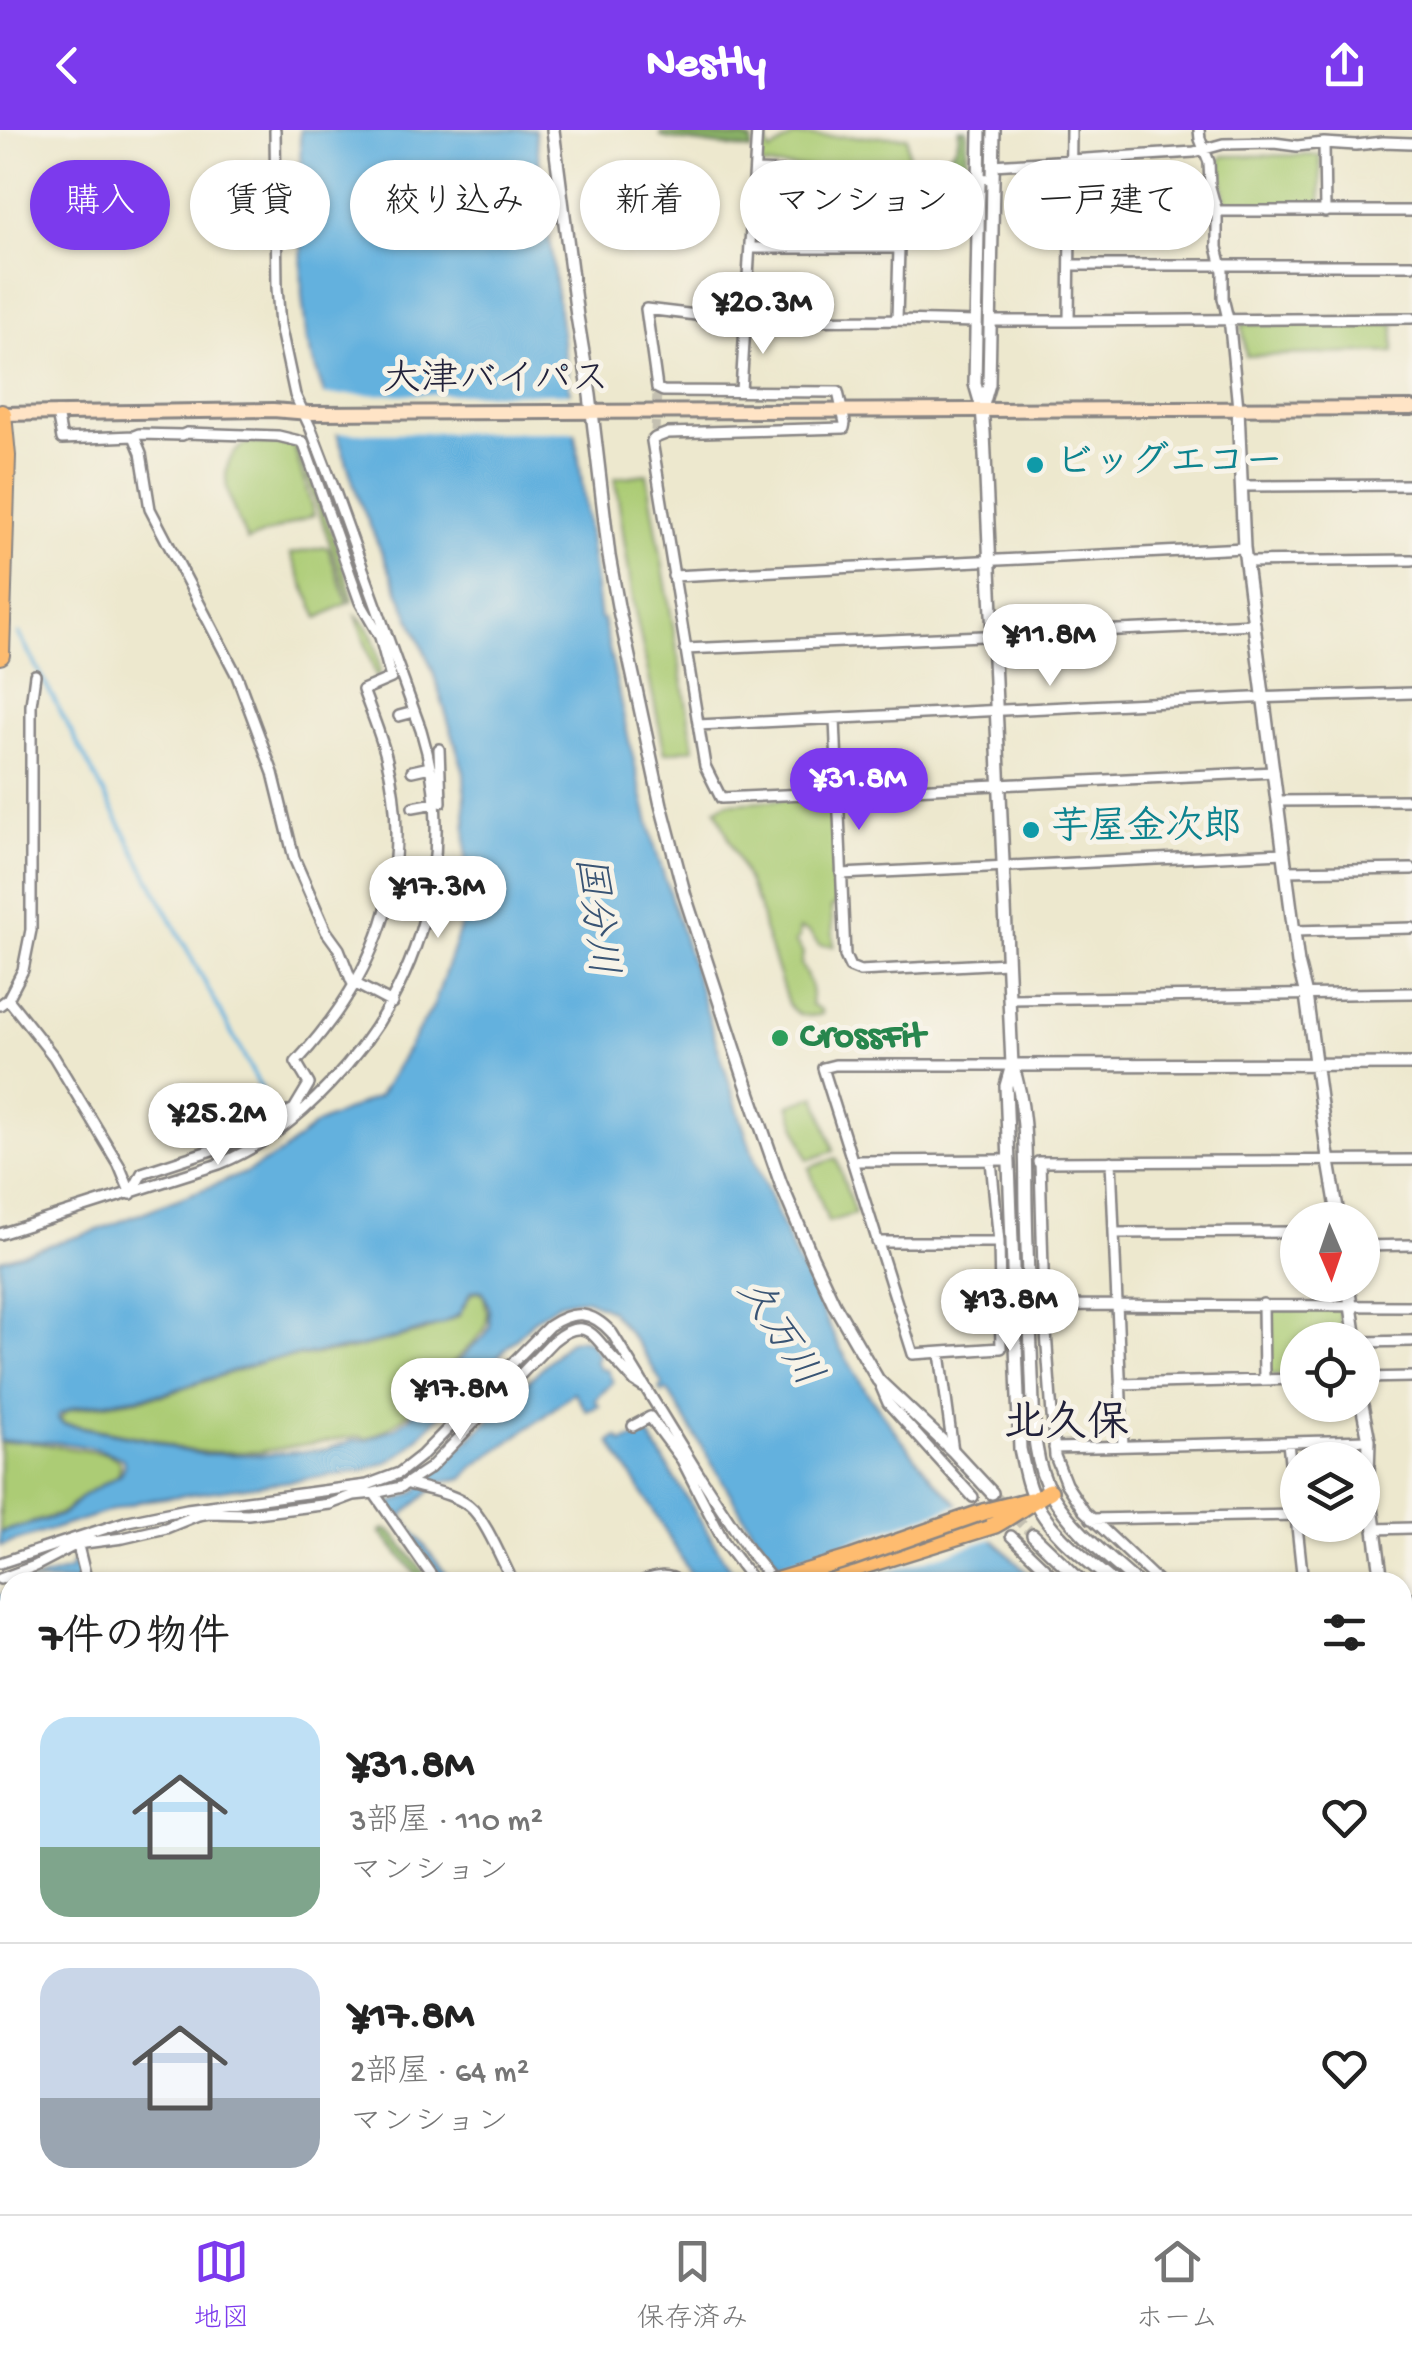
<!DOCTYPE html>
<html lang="ja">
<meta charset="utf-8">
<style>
:root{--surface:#fff;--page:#f6f6f6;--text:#222;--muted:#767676;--line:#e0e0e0;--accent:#7c3aed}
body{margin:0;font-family:"Gochi Hand","Klee One",sans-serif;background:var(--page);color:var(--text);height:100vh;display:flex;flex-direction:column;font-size:38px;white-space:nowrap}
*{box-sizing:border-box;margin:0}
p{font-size:32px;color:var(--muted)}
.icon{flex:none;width:55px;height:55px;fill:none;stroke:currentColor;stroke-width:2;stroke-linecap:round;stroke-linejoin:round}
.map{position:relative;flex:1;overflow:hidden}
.side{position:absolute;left:0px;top:1442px;width:1412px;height:642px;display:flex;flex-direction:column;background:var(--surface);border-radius:30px 30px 0 0;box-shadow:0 2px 8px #0004}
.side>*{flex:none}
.hud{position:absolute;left:30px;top:30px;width:1352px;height:90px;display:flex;gap:20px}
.needle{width:65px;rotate:178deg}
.tools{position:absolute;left:1280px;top:1072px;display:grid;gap:20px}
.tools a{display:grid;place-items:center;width:100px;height:100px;border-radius:50%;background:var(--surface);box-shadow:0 2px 8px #0004;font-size:50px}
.price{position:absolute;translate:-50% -85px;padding:0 22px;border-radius:35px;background:#fff;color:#222;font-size:32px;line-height:65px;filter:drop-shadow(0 2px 5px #0008)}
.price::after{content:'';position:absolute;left:50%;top:60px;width:30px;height:22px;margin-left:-15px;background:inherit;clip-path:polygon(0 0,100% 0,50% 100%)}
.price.active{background:var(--accent);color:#fff}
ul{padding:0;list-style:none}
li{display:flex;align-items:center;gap:30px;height:250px;padding:0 40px}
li+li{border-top:2px solid var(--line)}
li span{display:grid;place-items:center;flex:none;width:280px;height:200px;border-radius:30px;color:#555}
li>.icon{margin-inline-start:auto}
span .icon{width:120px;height:120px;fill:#fffc;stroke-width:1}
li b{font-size:42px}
h2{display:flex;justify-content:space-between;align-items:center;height:120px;padding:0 40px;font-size:42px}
.tag{padding:0 35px;border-radius:45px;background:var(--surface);box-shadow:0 2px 8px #0004;font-size:35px;line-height:90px}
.tag.active{background:var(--accent);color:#fff}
header{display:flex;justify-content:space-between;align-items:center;height:130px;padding:0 40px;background:var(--accent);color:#fff;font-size:45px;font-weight:700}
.tab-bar{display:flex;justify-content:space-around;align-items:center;height:140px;border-top:2px solid var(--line);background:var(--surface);font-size:28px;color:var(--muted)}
.tab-bar a{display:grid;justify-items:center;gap:5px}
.tab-bar .active{color:var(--accent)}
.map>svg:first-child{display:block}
</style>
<header><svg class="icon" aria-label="back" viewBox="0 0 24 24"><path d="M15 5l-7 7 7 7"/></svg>Nestly<svg class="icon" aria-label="share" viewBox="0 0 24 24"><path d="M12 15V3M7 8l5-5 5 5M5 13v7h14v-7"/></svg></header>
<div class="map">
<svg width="1412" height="2084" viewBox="0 0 1412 2084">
<rect width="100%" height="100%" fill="#f7f3e8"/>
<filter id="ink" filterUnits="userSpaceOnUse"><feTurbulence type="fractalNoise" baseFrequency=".01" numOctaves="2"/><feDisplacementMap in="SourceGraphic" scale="20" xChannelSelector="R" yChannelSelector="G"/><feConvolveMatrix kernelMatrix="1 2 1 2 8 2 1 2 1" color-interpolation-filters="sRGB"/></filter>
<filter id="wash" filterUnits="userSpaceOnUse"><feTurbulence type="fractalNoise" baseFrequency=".0048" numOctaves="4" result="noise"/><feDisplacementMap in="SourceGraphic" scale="40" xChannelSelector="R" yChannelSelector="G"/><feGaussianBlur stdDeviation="2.25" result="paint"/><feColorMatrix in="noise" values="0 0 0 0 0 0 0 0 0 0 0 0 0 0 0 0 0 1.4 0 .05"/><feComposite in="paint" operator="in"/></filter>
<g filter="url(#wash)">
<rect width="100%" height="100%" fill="#ede8ce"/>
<path fill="#accc74" stroke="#677758" stroke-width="2.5" d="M794,6l113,1 2,23 8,11 -159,-5v-15l8,-8 4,9z
M1320,25l1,48 -4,3 -91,1 -6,-47 3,-4z
M1394,193v29l-148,4 -4,-32z
M249,312l44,3 21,70 -67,26c-13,-33 -41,-77 2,-99z
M296,316h4l40,110 13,43 -3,3z
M647,344l47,274 -29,5 -31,-147 -19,-128z
M325,417l3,1 19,55 -29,15 -28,-64z
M356,485c18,15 22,36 24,59l-4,3z
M827,667l6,7 4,99 -6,5 3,38 -15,-1 -10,-13 -10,-3v9l-4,4 8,11 -2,11c7,15 13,23 10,40l10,6 1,4c-13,4 -27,2 -34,-10l-24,-75 -4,-20 -44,-100 11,-6z
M816,966l18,55 -26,9 -19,-55z
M836,1028l19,56 -27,8 -19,-54z
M478,1161l5,3c3,14 7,23 1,37l-67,68 -8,14 -21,15 -22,11 -7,-3 -100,16h-55l-24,-3 -24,-9 -91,-17 -5,-3 5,-8 9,-3 91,-14 101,-34 86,-11 71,-18 36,-16 12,-22z
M1339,1178l4,32h-45l-1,34 -25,1 -4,-3 -1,-59 3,-4z
M22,1311l86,13 10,6 2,6 -2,9 -35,20 -20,18 -63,19v-89z"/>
<path fill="#89b066" stroke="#566950" stroke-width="2.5" d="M959,0h8v36l-5,7 -32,-3 1,-6c17,-11 27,-9 28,-34z
M661,3l83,5 8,3 -1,9 -82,-11 -8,-2z
M384,1399l9,4 38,49h-9l-42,-50z"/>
<path fill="#64b1de" stroke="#436a8c" stroke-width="2.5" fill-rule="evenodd" d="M300,0h235l65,489h3l23,109 28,116 87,276 16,46 37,88 45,92 27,45 32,44 35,44 103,103h-243l-42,-54 -81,-134 -4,-4 -4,3 -3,-4 4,-4 -22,-37 -31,-38 -22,-10 -10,-1 -19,4 -24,16 -131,133 -19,11 -27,9 -217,29 -141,45v-13l63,-18 20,-19 37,-21 4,-9 -1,-7c-27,-16 -91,-20 -123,-18v-181l93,-28 152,-59 38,-21 33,-28 63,-28 55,-91 31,-91 1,-74 -2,-68 -32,-103 -73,-169 -52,-158 -5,-46zM478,1160l5,1 6,16 1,20 -5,9 -11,9 -52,55 -12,17 -15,11 -28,12h-13l-26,9 -65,6 -61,-1 -24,-4 -25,-9 -90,-17 -5,-5 1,-5 15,-7 91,-14 101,-33 86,-12 40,-9 49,-15 18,-10 12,-23z
M578,1209l10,2 11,15 -4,5 5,8 7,1 6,12 -18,18 4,6 -12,5 -13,-19 -31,25 -71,51 -8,10 -23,4 -39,34 50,66h-6l-60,-76 30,-14 153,-151z
M648,1304l80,132 14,16h-47l-41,-71 -44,-69 8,-5 4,5z
M76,1433l4,19h-52l44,-13 -1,-5z
M10,1461v54l-10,3v-52z
M1403,1872l9,7v205h-130l-4,-9h124z
M804,2075h65l1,9h-66z"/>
<path fill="#ede8ce" d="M573,263l6,39 -247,1 -13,-38z
M964,1373l34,34 -141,45h-70l-12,-15z"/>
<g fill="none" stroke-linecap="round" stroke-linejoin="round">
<path stroke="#64b1de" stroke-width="4" d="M19,504l251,471
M0,1949l10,-2
M192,2075l2,9
M614,2075l4,9
M770,2075v9"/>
</g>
</g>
<g filter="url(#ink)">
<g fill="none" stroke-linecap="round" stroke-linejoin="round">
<path stroke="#c4c0b1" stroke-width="9" stroke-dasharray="9 4.5" stroke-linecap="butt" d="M655,301l2,-38"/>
<path stroke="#c4c0b1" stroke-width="11" stroke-dasharray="11 5.5" stroke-linecap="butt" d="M992,1363l41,42"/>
<g stroke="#888584" stroke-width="14">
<path id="minor" d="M1071,0l-2,191 343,-3
M1199,0l1,9 9,23 1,25 7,25v35l6,24v27l7,29 8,81
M1324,13l1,69
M993,35l201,-13 29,-8 51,-1 23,3 27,-3 32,2 27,-3 29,1
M755,41l238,8
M901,46l-4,144 -151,1 -100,-12 11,79 6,3 175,1 7,31 -1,5 -176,5 -13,5 -3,3 53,325 16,32 553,-26
M1070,81h342
M751,118h148
M1070,135h342
M897,190l79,2
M990,191h79
M741,261l16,-261
M57,283l5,26 72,-3 7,17 9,56 87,167 36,97 21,85 32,73 13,18 13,33 40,21
M134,306l5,-2 43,1 5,-2 91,3 25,6 57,160 20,35
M1242,356l170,-1
M1247,432l165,-2
M673,446l571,-28
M685,519l570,-25
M399,586l15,-4
M835,589l10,237 5,11 10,4 147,-8
M698,595l553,-27 161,-5
M412,641l18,-4
M1277,671l135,-1
M413,677l28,-5 -2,-53
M1286,741l126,-2
M841,744l443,-21
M1294,801l118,-3
M8,869l46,58 65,108 12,29
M1009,869l403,-6
M0,875l8,-6 15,-29 8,-40v-225l4,-30
M294,979l15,-25 -13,-22c80,-86 120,-188 90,-306 -6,-23 -15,-44 -23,-66l28,-12 -11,-41 6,-3
M854,1031l153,-1
M991,1031l8,81 2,106 -88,6 -90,-286 12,-3h177
M1111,1031l12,285
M1038,1032l374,-2
M1040,1032l4,143 11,151 11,28 18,27 75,71
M131,1064l11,-21 85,-28 67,-36 2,2
M1114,1103l184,-1
M0,1104l219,-70c44,-18 78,-45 111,-80 90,-94 130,-227 91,-354l-87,-241 -23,-60 -16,-34 -15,-70 -3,-37 -2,-158
M877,1112h122
M1362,1116l50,-1
M1263,1174l1,76
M1044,1175l368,1
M1362,1212l50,-1
M940,1223l13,98
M1362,1248l50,-1
M879,1252l9,21 85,94
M1120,1254l178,-5
M633,1296l17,-9 32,43 43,84 29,38
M1288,1313l15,139
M1054,1318l315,-8
M409,1354c19,6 44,9 60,22 16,12 34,57 44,76
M374,1363l62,89
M1091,1389l205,-4
M1374,1399l38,-1
M1011,1406l48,46
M77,1412l10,40
M0,1433l128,-42 59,-12 180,-24 32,-12 23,-18 127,-129c25,-17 43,-15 63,7l86,140 51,78 25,31
M0,1449l35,-13 42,-22 46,-6 43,-10 32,-13 11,-2 39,1 82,-10 24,-9 20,-2 27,-6 29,-19 123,-127c31,-25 39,-8 59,16 8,8 15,16 23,25l8,5
M640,1452c15,-5 26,-10 40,0
M1402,1468h10
M0,1526l10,-2
M1402,1628h10
M1402,1641l3,11 1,32 6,16v42
M1402,1770l10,-2
M1402,1813l10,10
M0,1830l10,-3
M223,2075l2,9
M457,2075l2,9
M649,2075l2,9
M781,2075l1,9
M793,2075l1,9
M885,2075l1,9
M898,2075l1,9
M1263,2075l4,9"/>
</g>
<g stroke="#888584" stroke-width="16">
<path id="tertiary" d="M553,0l24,186 13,79 19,161 9,50 43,199 24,91 59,181 37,107 31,73 22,47 44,76 75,71 39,42
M980,0l-5,254 7,24 2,25 28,632c16,44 13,96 14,143 1,56 4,112 6,168 2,40 -1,83 20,119 21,35 54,60 84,87
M983,275l6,-21 5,-254
M1238,278l6,140 54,415 8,32 21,155 12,70
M1012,935l-6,21 14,363c4,18 7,37 16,54 16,32 50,56 77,79
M1012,935l400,-1
M1348,1155l8,55
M1362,1275l7,35 -1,37 14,105
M1033,1405l49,47
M1402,1528h10
M1402,1542h10
M1402,1844l10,9"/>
</g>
<g stroke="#888584" stroke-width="18">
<path id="secondary" d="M0,284l273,-4 36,3 1103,-5"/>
</g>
<g stroke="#888584" stroke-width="19">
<path id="primary" d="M0,2002l10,10
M0,2053l10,10
M21,2075l8,9
M71,2075l8,9"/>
</g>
<g stroke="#888584" stroke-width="20">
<path id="trunk" d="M983,1382l47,-12
M812,1452l183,-57c19,-10 36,-24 55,-34
M0,1654l10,-2"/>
</g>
<g stroke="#888584" stroke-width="22">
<path id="motorway" d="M0,525l6,-199 -4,-42
M0,2039l10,11
M34,2075l9,9"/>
</g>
<use href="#minor" stroke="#fff" stroke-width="9"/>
<use href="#tertiary" stroke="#fff" stroke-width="11"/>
<use href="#secondary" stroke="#ffe4c6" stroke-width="12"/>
<use href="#primary" stroke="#febc70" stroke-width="14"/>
<use href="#trunk" stroke="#febc70" stroke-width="15"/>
<use href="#motorway" stroke="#febc70" stroke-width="18"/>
<g stroke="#888584" stroke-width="20" stroke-linecap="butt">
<path id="trunk-bridge" d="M772,1452l79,-24 132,-46"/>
</g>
<use href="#trunk-bridge" stroke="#febc70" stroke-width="15"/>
</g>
</g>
<g fill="#0f9aa8" stroke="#f7f3e8" stroke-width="4">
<circle cx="1035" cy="335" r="10"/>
<circle cx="1031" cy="700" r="10"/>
</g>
<circle fill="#2e9e5b" stroke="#f7f3e8" stroke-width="4" cx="780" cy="908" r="10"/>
<g text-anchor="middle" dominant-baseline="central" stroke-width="10" stroke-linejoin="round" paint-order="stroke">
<g font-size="38" fill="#22223b" stroke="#f7f3e8">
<text x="496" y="252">大津バイパス</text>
</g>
<g font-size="38" font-weight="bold" fill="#0d838f" stroke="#f7f3e8" text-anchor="start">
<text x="1055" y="335">ビッグエコー</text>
<text x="1051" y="700">芋屋金次郎</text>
</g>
<g font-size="38" font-weight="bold" fill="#27864d" stroke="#f7f3e8" text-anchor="start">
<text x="800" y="908">CrossFit</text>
</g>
<g font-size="40" font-style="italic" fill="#395474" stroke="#f7f3e8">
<text transform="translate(593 786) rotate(83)">国分川</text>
<text transform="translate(777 1204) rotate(57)">久万川</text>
</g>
<g font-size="42" font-weight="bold" fill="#22223b" stroke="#f7f3e8">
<text x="1066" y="1296">北久保</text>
</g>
</g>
</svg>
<div class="tools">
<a><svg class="needle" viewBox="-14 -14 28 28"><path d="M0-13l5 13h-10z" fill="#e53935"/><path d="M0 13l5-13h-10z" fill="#767676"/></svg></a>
<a><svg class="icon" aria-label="locate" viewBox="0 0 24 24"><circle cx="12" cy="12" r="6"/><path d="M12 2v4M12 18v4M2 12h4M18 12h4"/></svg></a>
<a><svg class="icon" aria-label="layers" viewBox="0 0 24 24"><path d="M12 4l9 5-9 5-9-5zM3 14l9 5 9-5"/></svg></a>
</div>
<b class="price" style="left:763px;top:227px">¥20.3M</b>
<b class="price" style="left:1050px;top:559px">¥11.8M</b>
<b class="price active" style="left:859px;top:703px">¥31.8M</b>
<b class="price" style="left:438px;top:811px">¥17.3M</b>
<b class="price" style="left:218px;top:1038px">¥25.2M</b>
<b class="price" style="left:1010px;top:1224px">¥13.8M</b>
<b class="price" style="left:460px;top:1313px">¥17.8M</b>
<div class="hud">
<a class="tag active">購入</a>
<a class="tag">賃貸</a>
<a class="tag">絞り込み</a>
<a class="tag">新着</a>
<a class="tag">マンション</a>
<a class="tag">一戸建て</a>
</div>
<section class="side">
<h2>7件の物件<svg class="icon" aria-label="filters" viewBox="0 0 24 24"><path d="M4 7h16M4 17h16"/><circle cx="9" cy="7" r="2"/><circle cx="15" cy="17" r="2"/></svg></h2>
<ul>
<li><span style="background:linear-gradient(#bfe0f5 65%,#7fa58c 0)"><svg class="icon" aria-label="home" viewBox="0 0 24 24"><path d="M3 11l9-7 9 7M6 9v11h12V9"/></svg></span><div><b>¥31.8M</b><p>3部屋 · 110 m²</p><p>マンション</p></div><svg class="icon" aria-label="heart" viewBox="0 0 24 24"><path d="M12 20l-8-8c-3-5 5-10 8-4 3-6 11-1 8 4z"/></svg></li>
<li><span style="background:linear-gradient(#c9d6e8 65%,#9aa5b1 0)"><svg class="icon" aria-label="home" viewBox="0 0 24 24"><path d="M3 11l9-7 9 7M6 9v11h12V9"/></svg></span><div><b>¥17.8M</b><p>2部屋 · 64 m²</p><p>マンション</p></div><svg class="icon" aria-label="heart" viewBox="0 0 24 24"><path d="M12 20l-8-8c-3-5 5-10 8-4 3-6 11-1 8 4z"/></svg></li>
</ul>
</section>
</div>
<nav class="tab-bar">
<a class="active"><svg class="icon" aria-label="map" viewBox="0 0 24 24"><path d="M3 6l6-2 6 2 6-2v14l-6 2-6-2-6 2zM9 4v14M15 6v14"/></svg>地図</a>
<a><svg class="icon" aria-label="saved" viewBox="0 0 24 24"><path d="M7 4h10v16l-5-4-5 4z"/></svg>保存済み</a>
<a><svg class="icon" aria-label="home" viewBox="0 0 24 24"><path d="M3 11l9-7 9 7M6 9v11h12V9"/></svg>ホーム</a>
</nav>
